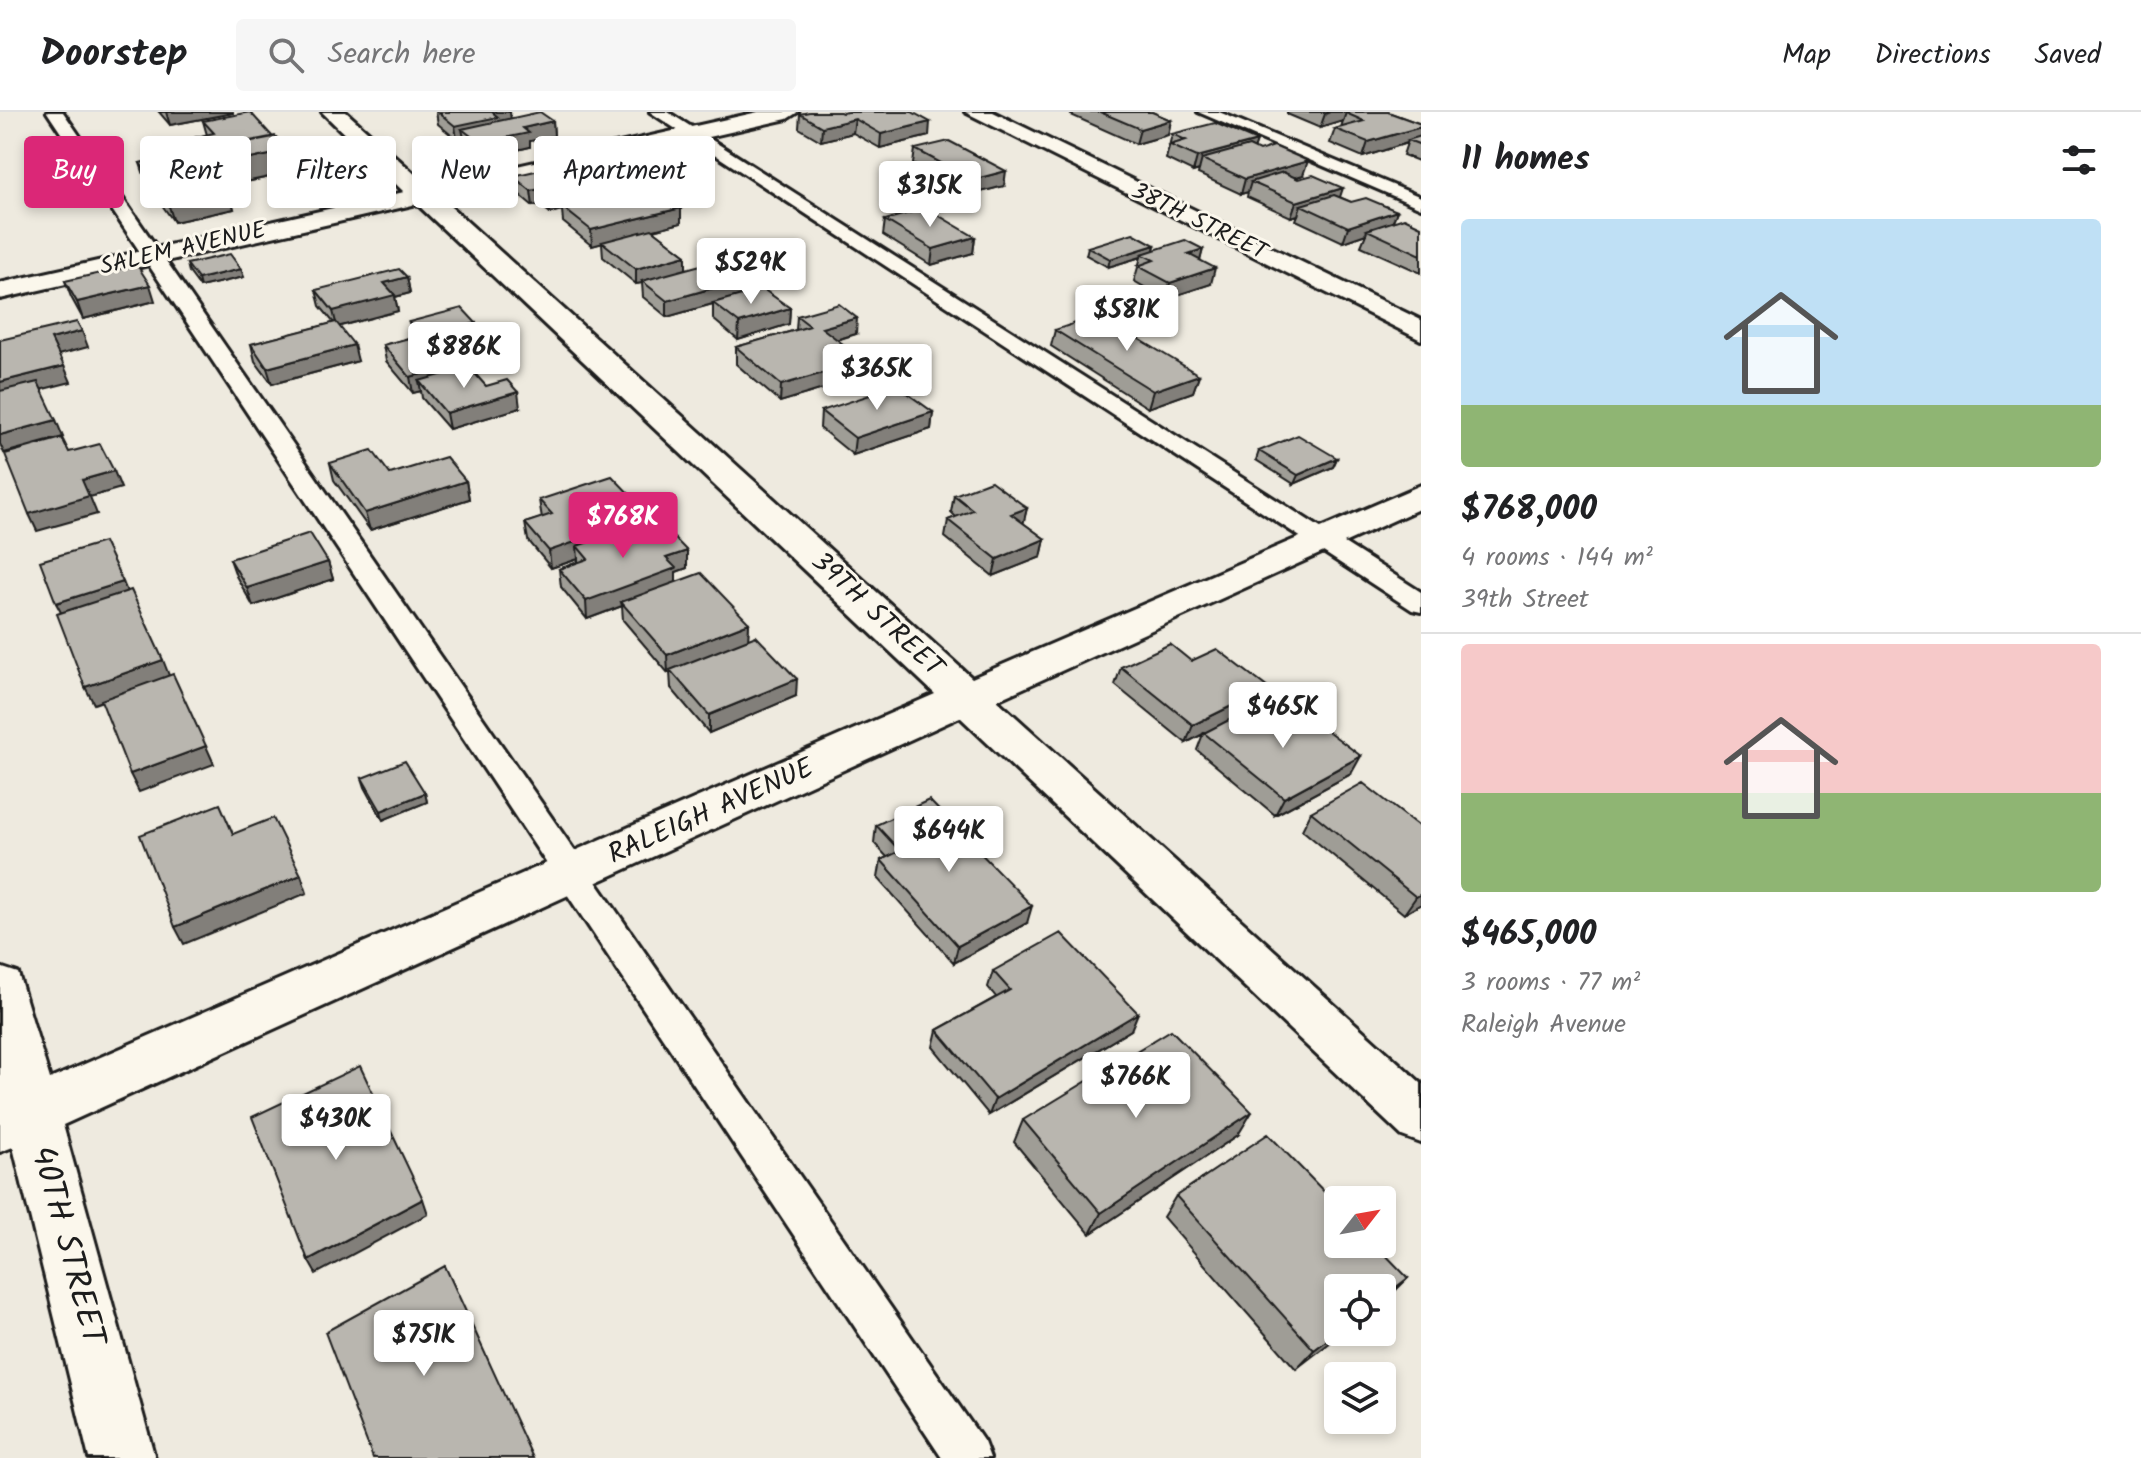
<!DOCTYPE html>
<meta charset="utf-8">
<style>
:root{--surface:#fff;--page:#f6f6f6;--text:#202124;--muted:#757577;--line:#e0e0e0;--accent:#db2777}
body{margin:0;font-family:Kalam,sans-serif;background:var(--page);color:var(--text);height:100vh;display:flex;flex-direction:column;font-size:30px;white-space:nowrap}
*{box-sizing:border-box;margin:0}
p{font-size:26px;color:var(--muted)}
.icon{flex:none;width:44px;height:44px;fill:none;stroke:currentColor;stroke-width:2;stroke-linecap:round;stroke-linejoin:round}
.map{position:relative;flex:1;overflow:hidden}
.sheet{display:flex;flex-direction:column;background:var(--surface);width:720px}
.sheet>*{flex:none}
.banner{position:absolute;left:24px;top:24px;width:760px;height:72px;display:flex;gap:16px}
.needle{width:52px;rotate:59deg}
.buttons{position:absolute;left:1324px;top:1074px;display:grid;gap:16px}
.buttons a{display:grid;place-items:center;width:72px;height:72px;border-radius:8px;background:var(--surface);box-shadow:0 4px 12px #0003;font-size:40px}
.price{position:absolute;translate:-50% -68px;padding:0 18px;border-radius:8px;background:#fff;color:#222;font-size:26px;line-height:52px;filter:drop-shadow(0 2px 4px #0008)}
.price::after{content:'';position:absolute;left:50%;top:48px;width:24px;height:18px;margin-left:-12px;background:inherit;clip-path:polygon(0 0,100% 0,50% 100%)}
.price.current{background:var(--accent);color:#fff}
ul{padding:0;list-style:none}
li{display:grid;align-content:center;gap:16px;height:424px;padding:0 40px}
li+li{border-top:2px solid var(--line)}
li span{display:grid;place-items:center;height:248px;border-radius:8px;color:#555}
li>.icon{margin-inline-start:auto}
span .icon{width:144px;height:144px;fill:#fffc;stroke-width:1}
li b{font-size:34px}
h2{display:flex;justify-content:space-between;align-items:center;height:96px;padding:0 40px;font-size:34px}
.tag{padding:0 28px;border-radius:8px;background:var(--surface);box-shadow:0 4px 12px #0003;font-size:28px;line-height:72px}
.tag.current{background:var(--accent);color:#fff}
header{display:flex;align-items:center;gap:48px;box-sizing:border-box;height:112px;padding:0 40px;background:var(--surface);border-bottom:2px solid var(--line)}
header strong{font-size:38px}
nav{display:flex;gap:44px;margin-inline-start:auto;font-size:28px}
.search{width:560px;height:72px;background:var(--page);display:flex;align-items:center;gap:20px;box-sizing:border-box;padding:0 28px;border-radius:8px;color:var(--muted);font-size:30px}
main{display:flex;flex:1;min-height:0}
.map>svg:first-child{display:block}
</style>
<header>
<strong>Doorstep</strong>
<div class="search"><svg class="icon" aria-label="search" viewBox="0 0 24 24"><circle cx="10" cy="10" r="6"/><path d="M15 15l6 6"/></svg>Search here</div>
<nav><a>Map</a><a>Directions</a><a>Saved</a></nav>
</header>
<main>
<div class="map">
<svg width="1421" height="1346" viewBox="0 0 1421 1346">
<rect width="100%" height="100%" fill="#eeeadf"/>
<filter id="ink" filterUnits="userSpaceOnUse"><feTurbulence type="fractalNoise" baseFrequency=".0125" numOctaves="2"/><feDisplacementMap in="SourceGraphic" scale="16" xChannelSelector="R" yChannelSelector="G"/><feConvolveMatrix kernelMatrix="1 2 1 2 8 2 1 2 1" color-interpolation-filters="sRGB"/></filter>
<g filter="url(#ink)">
<g fill="none" stroke-linecap="round" stroke-linejoin="round">
<g stroke="#1c1c1c" stroke-width="6">
<path id="service" d="M47,0h16l921,1330 6,16h-48z
M650,0h18l753,480v20l-9,-2z
M1198,0h21l202,85v11z"/>
</g>
<g stroke="#1c1c1c" stroke-width="6">
<path id="minor" d="M322,0h24l82,74 330,-74h40l-11,7 -346,79 531,480 449,-193v23l-424,192 424,383v60l-19,-7 -442,-419 -897,408 92,333h-66l-76,-311 -13,5v-185l18,6 32,106 885,-385 -518,-490 -417,95v-16l404,-91z
M965,0h28l428,208v20z"/>
</g>
<use href="#service" fill="#fbf7ec" fill-rule="evenodd"/>
<use href="#minor" fill="#fbf7ec" fill-rule="evenodd"/>
</g>
<path fill="#9f9d96" stroke="#1c1c1c" stroke-width="2" d="M159,0h74v1l-63,12z
M436,0h74v7l43,2 1,15 -24,5v6l-48,11 -18,-15v-5l-7,2 -19,-16z
M1072,0h80l19,8 -3,15 -32,9 -65,-29z
M1287,0h101l33,12 -1,13 1,-1v26l-18,-7 4,-12 -44,14 -33,-14 5,-14 6,-2 2,-6 -23,7 -33,-14z
M842,1l87,23 -49,12 -27,-15 -32,8 -22,-13 1,-14z
M203,9l86,30 4,21 -66,14 7,23 -60,13 -27,-38 -7,-21 60,-12 -4,-14 11,-2z
M1172,22l85,7 -3,8 49,26 -8,3 56,24 46,9 -5,11 29,4v47l-60,-27 5,-12 -23,8 -47,-22 2,-5 -7,2 -44,-20 1,-5 -7,2 -43,-20 1,-4 -6,2 -27,-13z
M915,37l89,37 -35,9 -56,-31z
M621,58l1,14 -15,4 1,8 73,12v15l-28,7 33,25v14l65,23 39,16 -1,16 -51,16 -25,-21v-15l-46,13 -24,-20 -1,-14 -6,1 -33,-27 -1,-14 -10,3 -29,-24 -1,-12 -12,3 -5,-4 -1,-6 -11,3 -19,-16 -1,-14z
M885,108l90,17 -2,16 -42,12 -48,-30z
M1155,133l-1,5 49,-1 -3,11 11,24 -46,15 -31,-18 7,-24 -33,10 -22,-12 2,-8z
M187,152l57,13 -44,10 -11,-15z
M407,165l3,16 -15,4 3,14 -59,15 19,35 -86,23 -17,-23 -4,-17 83,-21 -14,-17 -4,-16z
M65,169l90,20 -72,18 -12,-22z
M797,204l59,18 -19,6 28,21 -2,16 -83,25 -44,-38v-17l60,-17z
M409,210l67,1 2,8 -12,3 5,20 -12,3 6,11 21,18 34,22 -71,21 -27,-31 -1,-7 -8,2 -27,-32 -3,-16 33,-9 -5,-6z
M1055,218l144,45 -6,17 -45,16 -97,-62z
M821,299l112,1 -2,17 -78,26 -33,-27z
M1259,339l78,7 -4,9 -39,17 -38,-24z
M330,351l60,11 76,7 3,18 -99,31 -36,-50z
M954,383l73,13 -4,15 22,16 -4,18 -48,19 -48,-39 3,-17 8,-3 -5,-5z
M539,388l101,21 -10,4v3l57,23v17l-11,4v10l73,41 -1,16 48,57 -87,37 -38,-45 -1,-16 -2,1 -45,-53 -1,-14 -35,13 -26,-32 -2,-18 19,-7v-3l-27,9 -23,-28 -3,-17 17,-5z
M230,447l98,3 5,17 -80,27 -17,-30z
M1191,549l77,27 -8,17 -6,4 24,19 73,46 -76,41 -78,-65 6,-16 -17,9 -71,-58 6,-18z
M362,666l63,15 2,9 -44,18 -18,-33z
M1311,700l110,16v76l-17,10 -102,-84z
M876,713l151,98 -73,40 -76,-85 3,-18 6,-3 -13,-14z
M993,859l138,59 -142,85 -56,-68 4,-17 59,-33 -8,-10z
M1023,1008l215,15 -148,99 -76,-92z
M1176,1084l232,82 -26,24v-14l-44,44 -42,37 -133,-152z"/>
<path fill="#827f7a" stroke="#1c1c1c" stroke-width="2" d="M166,0h67v1l-63,12z
M491,0h19l1,9 -49,8 2,9 -7,2 -2,-14z
M1330,0h30l-14,1 -3,8 -23,7 5,-14z
M855,7l-2,14 -32,8 1,-14z
M1171,8l-3,15 -32,9 4,-15z
M553,9l1,15 -24,5v6l-48,11 -2,-15 43,-15z
M930,10l-1,14 -49,12 1,-14z
M1421,15v7l-2,6h-11l-1,3 -44,14 5,-15z
M1257,29l-5,14 -50,4 -3,11 -6,2 4,-15z
M289,39l4,21 -76,16 -6,-21z
M1308,49l-5,14 -40,12 -12,-5 -3,10 -7,2 4,-15z
M621,58l1,14 -15,4 1,12 -46,7v3l-12,3 -1,-15 -6,-4 1,9 -11,3 -2,-15 21,-5 1,11 43,-21z
M1006,59l-2,15 -35,9 3,-15z
M228,75l6,22 -60,13 -7,-22z
M1343,76l-5,15 -37,2 -3,10 -7,2 5,-15z
M681,96v15l-89,23 -1,-16z
M1397,99l-6,15 -24,4 -1,4 -23,8 5,-15z
M975,125l-2,16 -42,12 2,-16z
M1155,133l-2,8 -11,1 -1,3 -33,10 2,-8z
M1203,137l-4,16 -11,-11z
M686,143v16l-44,10v2l-6,1v-15z
M1215,156l-4,16 -46,15 5,-16z
M241,157l3,8 -44,10 -2,-8z
M407,165l3,16 -15,4 3,14 -61,16 -4,-16 51,-28z
M752,165l-1,16 -84,24v-16z
M150,173l5,16 -72,18 -6,-17z
M790,196l-1,16 -51,16 1,-17z
M857,206l-1,16 -35,10 1,-16z
M476,211l2,8 -53,15 -2,-9z
M82,219l6,16 -30,8 -7,-16z
M469,225l2,17 -22,6 -2,-17z
M354,233l4,16 -86,23 -5,-16z
M865,249l-2,16 -83,25 1,-17z
M464,250l3,16 -48,3 2,10 -8,2 -3,-16z
M64,254l7,16 -71,18v-18z
M1199,263l-6,17 -45,16 5,-17z
M518,280l2,16 -71,21 -3,-16z
M933,300l-2,17 -78,26 2,-17z
M56,308l7,17 -59,16 -4,-9v-9z
M1337,346l-4,9 -39,17 4,-9z
M114,359l7,17 -31,9 7,17 -60,17 -8,-17 53,-34z
M466,369l3,18 -99,31 -5,-17z
M639,392l1,17 -10,4 1,15 -54,6 1,13 -27,9 -2,-17 70,-40z
M1027,396l-4,17 -12,-11z
M1045,427l-4,18 -48,19 4,-17z
M687,439v17l-11,4v14l-55,16 1,4 -35,13 -1,-18 80,-43z
M328,450l5,17 -80,27 -6,-18z
M123,470l7,17 -65,21 -9,-17z
M749,511l-1,18 -80,32 -1,-18z
M163,548l7,18 -76,26 -9,-17z
M797,567l-1,17 -87,37v-18z
M1268,576l-8,17 -55,28h-1l-1,1 -17,9 7,-18z
M206,634l8,18 -75,28 -9,-18z
M1361,644l-10,18 -76,41 9,-17z
M425,681l2,9 -44,18 -2,-9z
M301,763l6,18 -123,51 -9,-17z
M1421,782v10l-17,10 12,-17z
M1032,794l-5,17 -73,40 4,-17z
M1138,901l-7,17 -142,85 6,-16z
M1252,1000l-14,23 -148,99 11,-21z
M423,1087l5,15 -112,60 -8,-14z
M1408,1166l-20,20 -6,4v-4z
M1338,1220h6l-48,37 18,-19z"/>
<path fill="#b9b6af" stroke="#1c1c1c" stroke-width="2" d="M250,0l23,25 -66,13 -11,-13 18,-4 -11,-12z
M438,0h54l6,5 -43,9z
M540,0l13,9 -30,7 6,5 -49,10 -18,-14z
M809,0h31l2,1 6,-1h64l18,10 -49,12 -26,-15 -33,8 -22,-13z
M1100,0h52l19,8 -31,9z
M1351,0h37l33,12v3l-53,15 -33,-13 29,-8 -18,-8z
M1215,11l42,18 -60,16 -27,-12 16,-5 -14,-6z
M275,24l14,15 -78,16 17,20 -61,13 -27,-37z
M1421,24v9l-13,-5z
M949,29l57,30 -34,9 -57,-31z
M1249,34l10,5 15,-5 34,15 -63,18 -43,-20z
M601,44l20,14 -25,6 11,9 -58,13 -6,-4 14,-4 -5,-4 -21,5 -18,-15z
M1283,60l15,7 15,-4 30,13 -47,14 -45,-20z
M650,74l31,22 -90,22 -29,-23z
M1334,83l17,7 15,-4 31,13 -49,16 -47,-22z
M926,96l49,29 -42,12 -48,-29z
M1404,106l17,8v29l-54,-25z
M652,117l34,26 -50,14 -34,-27z
M1133,121l22,12 -45,14 -22,-12z
M1185,128l18,9 -15,5 27,14 -45,15 -32,-17 16,-6 -12,-6z
M230,142l11,15 -43,10 -11,-15z
M726,146l26,19 -85,24 -25,-20z
M137,153l13,20 -73,17 -12,-21z
M399,157l8,8 -23,6 11,12 -62,16 -17,-21z
M763,177l27,19 -51,15 -26,-20z
M839,192l18,14 -35,10 43,33 -84,24 -45,-38 74,-21 -13,-10z
M462,196l14,15 -16,5 -3,-3 -36,9 -12,-12z
M1099,203l100,60 -46,16 -98,-61z
M77,210l5,9 -31,8 13,27 -64,16v-42z
M336,210l18,23 -87,23 -16,-24z
M457,213l12,12 -22,6 17,19 -54,15 -27,-32z
M469,255l17,19 21,-6 11,12 -72,21 -27,-32z
M38,270l18,38 -56,15v-44z
M897,274l36,26 -78,26 -34,-27z
M1298,323l39,23 -39,17 -39,-24z
M62,326l7,14 31,-8 14,27 -32,9 7,16 -60,18 -24,-60z
M372,338l18,24 56,-17 20,24 -101,32 -35,-50z
M612,364l27,28 -20,7 11,12 -81,28 -24,-28 27,-9 -13,-14z
M991,369l36,27 -16,6 34,25 -48,20 -49,-39 25,-10 -19,-15z
M656,407l31,32 -21,7 10,10 -90,33 -27,-32 29,-10 -11,-13z
M310,421l18,29 -81,26 -17,-29z
M104,430l19,40 -67,21 -16,-42z
M701,461l48,50 -82,32 -46,-53z
M131,478l32,70 -78,27 -28,-73z
M756,524l41,43 -88,36 -39,-45z
M1170,532l21,17 26,-12 51,39 -75,37 -72,-58z
M173,562l33,72 -76,28 -29,-74z
M1252,596l26,20 27,-14 56,42 -77,42 -80,-65z
M405,649l20,32 -44,18 -19,-33z
M1363,671l58,45v66l-5,3 -105,-85z
M929,688l103,106 -74,40 -77,-86 19,-9 -24,-26z
M220,692l13,30 40,-16 28,57 -126,52 -35,-92z
M1061,821l77,80 -143,86 -58,-69 73,-40 -17,-19z
M1171,918l81,82 -151,101 -78,-93z
M360,954l63,133 -115,61 -56,-143z
M1268,1022l70,72v38h37l33,34 -26,20v-10h-44v44l-24,18 -138,-154z
M445,1154l88,192h-160l-48,-126z"/>
</g>
<g text-anchor="middle" dominant-baseline="central" stroke-width="6" stroke-linejoin="round" paint-order="stroke">
<g font-size="24" fill="#1c1c1c" stroke="#fbf7ec">
<text transform="translate(1199 110) rotate(26)">38TH STREET</text>
<text transform="translate(183 137) rotate(-13)">SALEM AVENUE</text>
</g>
<g font-size="28" fill="#1c1c1c" stroke="#fbf7ec">
<text transform="translate(877 503) rotate(43)">39TH STREET</text>
<text transform="translate(711 700) rotate(-24)">RALEIGH AVENUE</text>
</g>
<g font-size="34" fill="#1c1c1c" stroke="#fbf7ec">
<text transform="translate(67 1134) rotate(75)">40TH STREET</text>
</g>
</g>
</svg>
<div class="buttons">
<a><svg class="needle" viewBox="-14 -14 28 28"><path d="M0-13l5 13h-10z" fill="#e53935"/><path d="M0 13l5-13h-10z" fill="#757577"/></svg></a>
<a><svg class="icon" aria-label="locate" viewBox="0 0 24 24"><circle cx="12" cy="12" r="6"/><path d="M12 2v4M12 18v4M2 12h4M18 12h4"/></svg></a>
<a><svg class="icon" aria-label="layers" viewBox="0 0 24 24"><path d="M12 4l9 5-9 5-9-5zM3 14l9 5 9-5"/></svg></a>
</div>
<b class="price" style="left:930px;top:117px">$315K</b>
<b class="price" style="left:751px;top:194px">$529K</b>
<b class="price" style="left:1127px;top:241px">$581K</b>
<b class="price" style="left:464px;top:278px">$886K</b>
<b class="price" style="left:877px;top:300px">$365K</b>
<b class="price current" style="left:623px;top:448px">$768K</b>
<b class="price" style="left:1283px;top:638px">$465K</b>
<b class="price" style="left:949px;top:762px">$644K</b>
<b class="price" style="left:1136px;top:1008px">$766K</b>
<b class="price" style="left:336px;top:1050px">$430K</b>
<b class="price" style="left:424px;top:1266px">$751K</b>
<div class="banner">
<a class="tag current">Buy</a>
<a class="tag">Rent</a>
<a class="tag">Filters</a>
<a class="tag">New</a>
<a class="tag">Apartment</a>
</div>
</div>
<section class="sheet">
<h2>11 homes<svg class="icon" aria-label="filters" viewBox="0 0 24 24"><path d="M4 7h16M4 17h16"/><circle cx="9" cy="7" r="2"/><circle cx="15" cy="17" r="2"/></svg></h2>
<ul>
<li><span style="background:linear-gradient(#bfe0f5 75%,#8fb573 0)"><svg class="icon" aria-label="home" viewBox="0 0 24 24"><path d="M3 11l9-7 9 7M6 9v11h12V9"/></svg></span><div><b>$768,000</b><p>4 rooms · 144 m²</p><p>39th Street</p></div></li>
<li><span style="background:linear-gradient(#f6c9c9 60%,#8fb573 0)"><svg class="icon" aria-label="home" viewBox="0 0 24 24"><path d="M3 11l9-7 9 7M6 9v11h12V9"/></svg></span><div><b>$465,000</b><p>3 rooms · 77 m²</p><p>Raleigh Avenue</p></div></li>
</ul>
</section>
</main>
